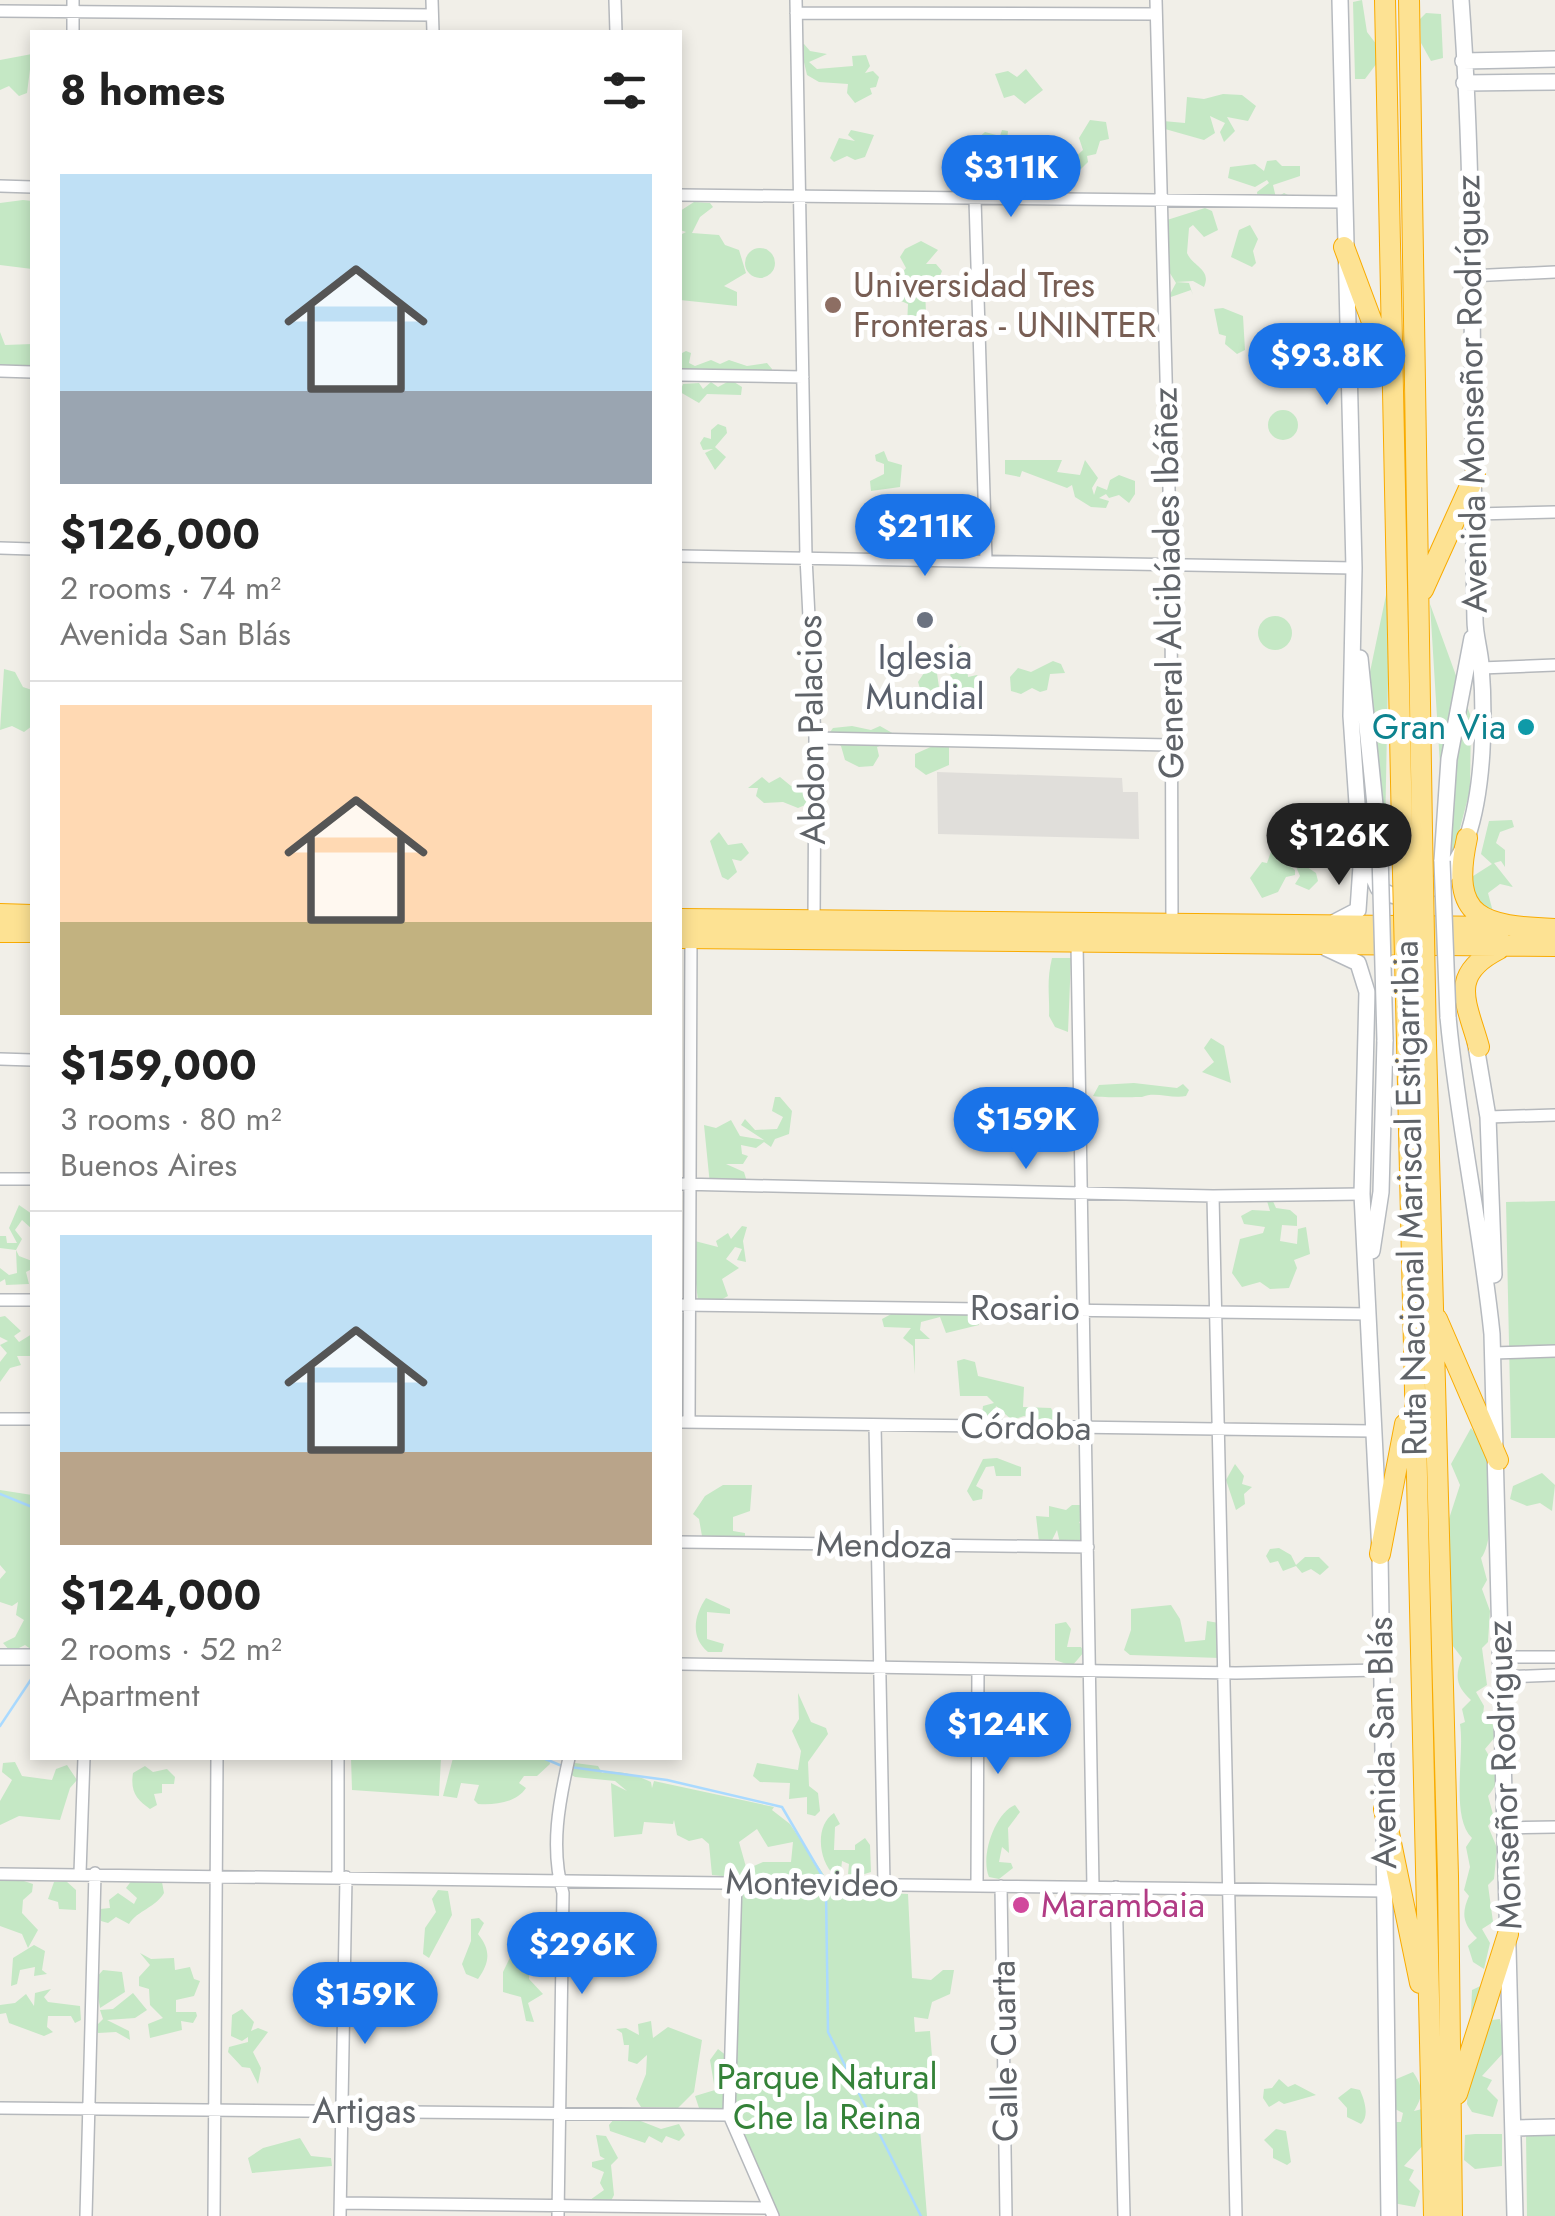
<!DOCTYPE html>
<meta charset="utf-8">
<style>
:root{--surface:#fff;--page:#f6f6f6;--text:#222;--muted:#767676;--line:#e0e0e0;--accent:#1a73e8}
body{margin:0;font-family:Jost,sans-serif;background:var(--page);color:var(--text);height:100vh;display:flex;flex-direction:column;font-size:38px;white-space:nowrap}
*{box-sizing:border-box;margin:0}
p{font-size:32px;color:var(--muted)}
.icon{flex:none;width:55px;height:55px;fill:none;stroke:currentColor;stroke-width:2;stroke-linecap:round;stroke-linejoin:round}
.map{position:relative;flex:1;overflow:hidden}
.details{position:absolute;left:30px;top:30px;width:652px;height:1730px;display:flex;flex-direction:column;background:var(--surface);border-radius:0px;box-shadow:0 5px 15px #0003}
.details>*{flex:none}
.price{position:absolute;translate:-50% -85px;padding:0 22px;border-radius:35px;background:var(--accent);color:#fff;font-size:32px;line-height:65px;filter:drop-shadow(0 2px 5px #0008)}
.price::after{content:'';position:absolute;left:50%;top:60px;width:30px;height:22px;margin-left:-15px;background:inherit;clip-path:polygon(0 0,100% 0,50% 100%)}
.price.selected{background:#222;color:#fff}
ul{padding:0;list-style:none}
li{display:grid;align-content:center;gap:20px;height:530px;padding:0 30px}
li+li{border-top:2px solid var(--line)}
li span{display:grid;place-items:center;height:310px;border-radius:0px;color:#555}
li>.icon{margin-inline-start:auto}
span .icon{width:180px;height:180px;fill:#fffc;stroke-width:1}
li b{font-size:42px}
h2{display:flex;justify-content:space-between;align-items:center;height:120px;padding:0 30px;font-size:42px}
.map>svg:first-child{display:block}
</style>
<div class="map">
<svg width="1555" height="2216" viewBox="0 0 1555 2216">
<rect width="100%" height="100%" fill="#f1efe8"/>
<path fill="#e0deda" d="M937,772l185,6 1,14h15l1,47 -201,-5z"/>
<path fill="#c5e8c5" d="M1362,0l5,32 13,17 -3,14 -12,16h-10l-2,-77z
M1426,13l15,1 2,44 -12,3 -10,-18 -1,-24z
M804,44l6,7 17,3 -18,8 8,7 36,-3 -1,-10 14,-1 4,11 -5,7 8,-2 6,6 -3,10 -6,1 2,6 -17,9 -8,-10 1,-9 -29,-2 -12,-7 -7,-30z
M32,54l-5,39 -8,3 -10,-10 -9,4v-30z
M1026,69l17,21 -18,14 -11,-9 -10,3 -9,-24 13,-3 9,6z
M1223,94l19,1 14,11 -8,15 -21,-4 8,14 -11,11 -4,-10 5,-9 -15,-7 5,17 -11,7 -39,-11 -2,-8 22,2 2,-26 17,2z
M1090,120l16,2 3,17 -9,2 -4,13 -9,2 1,6 -8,8 -7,-11 10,-9 -4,-12z
M851,130l23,5 -9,22 -10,3 -8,-4 -13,6 -4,-4 9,-20 16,3 -7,-6z
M1002,130l6,1 -2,18 10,14 -6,9 3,18 -9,9 -5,-18 7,-17 -7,-3 -3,-11 -15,-4 -4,-7 8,-7 15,4z
M1276,160l6,6h18v10l-27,9 3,13 8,-5 6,3 -32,5 -1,-9 12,-9 -2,-3 -12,7 -27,-9 2,-11 25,-3 9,7 3,-10z
M23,200l9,1v68l-32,-4v-62z
M694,202l16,1 3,4 -13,10 -8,16 27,2 6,10 14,5 7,23 -22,13 13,6v14l-57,-6v-65l6,-3 -6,-2v-19z
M1205,208l7,3 6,19 -14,7 -11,-12 -4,3 -2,25c6,14 25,16 17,34l-11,-6 -17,1 13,1 4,12 -2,-5 -23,8 8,-15 -8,-13 -1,-50z
M1250,225l8,14 -5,12 3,12 -4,4 -21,-10 8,-27z
M921,241l17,9 -12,14h10l6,7 -7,17 -10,3 1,21h-8l-2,14 -9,-1 1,-21 -7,-3 6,-12 -7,3 -5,-11 11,-13 -6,-11 5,-8z
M745 263a15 15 0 1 1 30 0a15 15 0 1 1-30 0Z
M1223,308l20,8 2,34 -8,4 -12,-10 1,-8 -7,-2 -5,-25z
M0,332l5,13 27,-1v26l-32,1z
M686,351l5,2 -2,10 6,3 16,-6 9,4 9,-4 18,6 20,-3 5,6 -1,4 -49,-3 -42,11v-27z
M731,380l11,7 -1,8 -34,-1 -8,9 -19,-11 3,-8 16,-1 4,6 8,-7 7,5z
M1268 425a15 15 0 1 1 30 0a15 15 0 1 1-30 0Z
M718,424l8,3 1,6 -12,14 11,10 -11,13 -10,-17 8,-4 -10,1 -3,-7 4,-6 7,2v-9z
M884,451l4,10 14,4 -2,22 -29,4 -1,-10 14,-7v-10l-8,-3 -1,-6z
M1005,460h57l-5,12 23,3 5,-15 13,18 -6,10 2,7 3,-9 10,4 3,-10 9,-5 16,6v13l-6,9 -10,-8 -10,3 -3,-4 -7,4 10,3 -3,7 -15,-1 -16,-10 -3,-12 -5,3 -45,-17 -2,6 -15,-3z
M1390,576l-5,256 -6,36 -11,-46 -7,-107z
M1430,604l41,113 -1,73 -23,88z
M1258 633a17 17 0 1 1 34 0a17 17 0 1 1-34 0Z
M960,646l5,4 3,27 9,-2 4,6 -5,10 -17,6 -9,-7 1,-35z
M934,653l5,34 -17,8 -4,-13 8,-12 -3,-14z
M1053,661l8,3 4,9 -15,1 -3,16 -7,2 -8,-4 -11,6 -10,-3 -1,-14 8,-9 13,4z
M4,669l11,3 8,15 9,3v36l-8,6 -12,-6 -12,4z
M852,726l19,4 9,-4 21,12 -24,9 2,9 -6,10 -14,1 -14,-7 -4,-14 -14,-10 6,-8z
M935,745l14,1v19l-23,10 -11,-8v-13z
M762,777l7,6 11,-6 11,9 12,-4 7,6v15l-12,5 -15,-6 -19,1 -8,-7 2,-8h-10z
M1512,820l2,7 -14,5 -4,11 9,7v17l-4,-6 -7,2 19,24 -13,-3 -12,9 5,19 -16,-11 -7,-23 22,-14 -11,-10 8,-33z
M719,832l9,13 14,-2 7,10 -8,8 -9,-2 5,13 -9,8 -6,-3 -12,-36z
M1274,843l14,2 -9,13 16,12v5l-9,2 -8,15 -16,6 -12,-20 12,-16 5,1z
M1312,843l-8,22 12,8 2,8 -9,9 -14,-6 5,-8 -11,-26z
M1052,958h19l-3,74 -13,-5 -6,-11c1,-18 -3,-34 3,-58z
M1211,1038l13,8 7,37 -29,-11 12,-10 -10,-14z
M1134,1083l43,5 6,-4 6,6 -3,6c-15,3 -31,-5 -44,1 -7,0 -44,1 -49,-1l6,-11z
M775,1097h5l12,14 -3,23 -14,5 -4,8 -7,-5 -8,6 -15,-3 1,9 6,2 -5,8h-17l18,8 3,10 -37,3 -6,-60 12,3 15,-8 9,16 24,4 -23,-15 4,-6 10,11 22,-1 6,-12 -11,-6z
M1272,1199l4,9 14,2 7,6v10l-15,-1 -2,16 17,3 1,-15 8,-2 4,27 -16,6 3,8 -8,20 -19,1 -10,-7 -18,5 -10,-14 8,-34 23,-6 2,-6 -21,-3 -3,-8 11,-6 18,1 -3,-10z
M1555,1201v237h-44l-5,-236z
M19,1205l13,9v15l-10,-9 -7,10 7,9 -6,11 3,6 13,5v8l-6,3 3,12 -23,1 -1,-6 -5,3v-14l9,7 8,-2 -1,-23 -16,-2v-12h6l1,7h10l-8,-15z
M742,1226l5,1 -4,14 3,21 -9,-2 5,-11 -7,-2 -9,12 13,9 -17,11 6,17 -11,6 -19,-1 -7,-61 27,7 -2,-6 12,-8 3,6z
M964,1311l12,5 3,9 -33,8 -6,-16 -19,5 -1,8 10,9h-15v35l-2,-28 -10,-8 8,-10 -27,-1 -2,-8 13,-7z
M5,1316l16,15 -7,5 5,6 13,-8v22h-15l4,9 -11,3 -10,14v-20l7,-9 -7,-8 8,-4 -8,-4v-20z
M964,1359l11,3 3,14 46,11 -1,20 28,1 5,10 -6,4 -26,-6 -12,4 -16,-14 -3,10 -11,-1 1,-9 11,-3 -7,-7h-27l-3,-35z
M1471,1428c6,8 15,18 17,27 5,21 6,89 -7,103l6,22 -5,9 8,22 -2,31 -6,6 5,37 -11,7 8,14 -1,9 10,-3 3,24 -11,13c10,17 18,30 3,47l6,22 -6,8 9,22 -3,31 -6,6 5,37 -11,7 8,14 -6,26 -11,-7 -5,-16 9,-8c-14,-14 -16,-24 -8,-42l-5,-6 6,-23 -4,-20 6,-9c-22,-21 -7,-84 -12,-114l5,-2 -3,-13 9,-9c-14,-13 -17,-23 -9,-42l-16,-21 6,-37 -6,-72 14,-43 -9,-21z
M997,1458l24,9v9h-25l-2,-10 -8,1 -10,19 7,4 -1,9 -9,2 -6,-10 16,-32z
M1235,1464l9,12 -2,8 10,3 -8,7 1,10 -9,6 -10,-30z
M1542,1473l13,12 -3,26 -12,-8 -13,3 -17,-7 3,-13z
M723,1485h29l-2,26 -17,6v14l12,2v5l-36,2 -7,-4 -3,-17 -6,-5 12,-18z
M0,1490l32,5v155l-7,-5 -14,7 -8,-9 12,-6 9,-17 -8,-5 2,-13 -6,4 -12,-4v-23l6,-7 -6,-7z
M1072,1505h9l3,15 -5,2 11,19 -30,2 -3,-13 -5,10 -13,2 -3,-26 13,1v-11l17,4z
M1279,1548l12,7 5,10 9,-8h14l10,10 -9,8 -9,-6 -9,4 -6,-7 -13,5 -5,-10 -8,2 -4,-7 4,-7z
M706,1598l24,11v5l-23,-2v27l17,5 -2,8h-14c-18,-15 -14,-36 -2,-54z
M1171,1605l9,14 5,23 20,-2 2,-19 12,2 1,35 -90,-3 -6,-5 7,-20v-21z
M1066,1622l5,7 -4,18h14l3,5 -12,14 -17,-6v-36z
M798,1693l13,29 15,6 2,6 -20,28 1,24 9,7 2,18 -5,5 -8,-2v-17l-18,2 1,-16 -30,-1 -7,-6 4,-13 41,7 3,-19 -9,-20 7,-12z
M351,1758h90l-2,38 -87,-6z
M453,1758h96l1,6 -13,12h-13l-5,7 7,5c-10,15 -31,17 -48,16l-4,-4 5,-15 -18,-2 -4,15 -14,-2z
M15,1762l7,14 30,4 4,-11 11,-4 10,15 -7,8 -10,32 -41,-4 -19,9v-24l12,-21 -10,-8 1,-9z
M575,1763l23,3 4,7c16,-4 34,2 49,9l1,6 2,-7 120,26 -2,3 18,14 34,51c-12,9 -47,6 -57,-1l-16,3 -4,-8 16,-7h28l2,-20 -25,5 -11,-18 -18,13 7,25 -4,11 -30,-3 -3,-31 -7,-6 -13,3 -12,-6 -3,-15 -1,4 -29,-2 -2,12 -28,3 -3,-54 16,8 -12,-10 -40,-4 -5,-3z
M145,1766l8,6 14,-3 8,8 -1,7h-12v9l-8,1 3,11 -7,4c-13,-9 -20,-17 -17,-36z
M1015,1805l5,7 -12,16 1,25 -7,-6 -3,15 12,1 2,5 -14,11 -10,-2c-9,-21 6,-64 26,-72z
M834,1813l6,11 -5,3 -1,23h21v-5l10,-7 5,7 1,27 -16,5 -7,-3 1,-10 -7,-3 -1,9 -7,5c-16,-15 -19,-50 0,-62z
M15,1878l18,6 -1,8 -9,8 -1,13 16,17 -10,18 -6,-14 -22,-8v-45z
M132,1880l30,2 2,11c-9,15 -26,17 -35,31l-13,-7 -8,6 -7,-2 -1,-12 10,-1 -1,-8 9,-7 16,11 3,-6 -11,-10z
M66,1881l10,9v20l-17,-1 -1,-7 -10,-3 6,-17z
M743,1886l165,8 4,84 19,2 12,-10h11l-4,24 -18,8 -4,17 -14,-2 1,15 15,-1 3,39 -13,5 2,14 -5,2 10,125h-147l-49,-102 -32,-6 -4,-12 20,-6 -5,-30 8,-11 14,11 5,16 -4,-21z
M438,1890l10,1 4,24 -23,43 -6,-4 2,-26 11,-16 -4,-13z
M479,1918l5,5 -6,11c13,16 12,28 0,45l-12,-5 -4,-10 9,-23v-22z
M34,1945l11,6 -3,19 5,4 -13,2 1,-9 -15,3 -3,14 -6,2 2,-28z
M516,1945h14l-1,34 14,15 -15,9 6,19 -8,-1 -5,-24 -18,-5v-20z
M140,1953l11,6 23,-1 1,12 15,-3 4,12 6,2 -6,15 -18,4v12h20l1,4 -4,7 -12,-2 1,9 -32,8 -2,-14 15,-6 -13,-13 -1,-16 -10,-3v-9l11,-12z
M103,1970l19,2 3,20 -25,16 -5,-29z
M1491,1981l9,14 -8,25 8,-1 5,32 -23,25 10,4 -5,9 11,11 -5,17 -21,-5 -5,-8 5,-114z
M51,1989l-7,8 4,5 32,4 1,14 -6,3 -4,-7h-23l-1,11 6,5 -9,4 -35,-13 -3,-10 -6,1v-9l15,-2 11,-9 8,12 1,-13z
M133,1993l14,17 -12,8 -28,2 22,11 1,9 -14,-8 -18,1 -2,-7 7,-7 -3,-9 13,-1z
M242,2009l12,13 -3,9 7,-3 10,4 -15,20 8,16 -3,16 -8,-16 -8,-1 -14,-15 1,-5 19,-5v-5l-6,4 -11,-5 1,-21z
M651,2021l2,17 15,-11 34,13 -8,52 -16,16 -37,-1 -5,-8 10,-25 1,-19 -10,9 -9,-3 1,-16h-5l-2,-12 -6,-4 10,-1 13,7 -1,-11z
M1413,2072c10,15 11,23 1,39l8,-2 5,32 -23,25 10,4 -5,10 11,11 -5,16 -22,-4 2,-81h6l2,-9 -10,-5 1,-28z
M1279,2079l9,8 7,-3 21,11 -32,9 -5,-3 -10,6 -6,-9 1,-9 8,-1z
M1351,2088l9,2c4,9 10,26 1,34l-14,-7v-9l-9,-10z
M633,2118l28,11 18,-5 6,11 -6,6 -13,-5 -4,7 -13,-7 -4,7 -35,-12 -1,-6 5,-6z
M1276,2129l10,2 5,31 -4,3 -14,-7v-9l-9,-9z
M1526,2133h29v83h-28z
M1475,2134h27v32l-27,3 -11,-9 1,-25z
M596,2135l10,1 12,22 -7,7 3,30 -4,8 -20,-3 14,-10 -4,-7 4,-11 -12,-5v-5l13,-3 -5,-3z
M300,2138l11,18 20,2 1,8 -80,7 -4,-15 15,-10z"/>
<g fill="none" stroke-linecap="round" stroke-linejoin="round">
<path stroke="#aadaff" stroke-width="2.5" d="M0,1494l32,13
M0,1726l32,-48
M543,1758l19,8
M570,1767l97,13 115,27 41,70
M826,1890l2,142 93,184"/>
<g stroke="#b5b8bc" stroke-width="14">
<path id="street" d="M73,0v32
M432,0l1,32
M615,0l1,32
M796,0l10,557 9,181 -1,182
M1156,0l15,564 1,362
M0,11l432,4
M796,13l360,1
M0,186l32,1
M680,195l663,7
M975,199l11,361
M1469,276l86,-4
M0,371l32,1
M680,375l123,2
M1476,514l79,-2
M0,548l32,1
M680,556l674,12
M1481,668l74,-3
M815,738l355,7
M1077,944l16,943
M0,1059l32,1
M1488,1117l67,-2
M0,1179h32
M680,1184l533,12 149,-2
M1213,1196l23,1020
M0,1300h32
M680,1305l689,9
M1493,1353l62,-2
M0,1419h32
M680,1422l692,9
M689,1422l2,-484
M875,1425l9,459
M680,1542l408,5
M1500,1657h55
M680,1664l556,9 144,-3
M1501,1677l54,-2
M1505,1828l50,-1
M80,1873l4,-115
M0,1874l1384,17
M338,1877v-119
M736,1882l-7,233 44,101
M977,1885l1,-216
M1001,1886l5,330
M1116,1887l8,329
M0,2108l729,7
M341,2203l428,5
M86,2216l9,-343
M214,2216l3,-458
M340,2216l6,-339
M558,2216l5,-323c-13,-45 -4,-91 6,-135"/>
</g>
<g stroke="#b6babf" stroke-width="18">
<path id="secondary" d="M1340,0l14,568 -3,148 9,131 18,41c41,28 76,-13 89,-50 17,-50 18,-121 14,-173 -1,-15 -6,-30 -6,-45 -4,-206 1,-414 -14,-620
M1463,61l92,-2
M1464,83l91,-1
M1360,658l20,196
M1442,861l7,-102 23,-121
M1335,922l23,-12 3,-44
M1326,948l32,15 9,29 -5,202 18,360 4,263
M1448,1017c10,107 33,210 44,317l23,882
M1475,1040l13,77 6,158
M1372,1251l9,-59 4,-152
M0,1657h32
M1384,1840l5,376
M1515,2128l40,-1"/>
</g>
<g stroke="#f9ab00" stroke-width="22">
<path id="highway" d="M1385,0l17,831
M1409,0l13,831
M1344,247l43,115
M1423,590l52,-115
M1467,838c-18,82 16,88 88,91
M0,914l32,1
M680,919l823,8
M0,932h32
M680,938l875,8
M1407,1043l27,1173
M1426,1043l22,833 4,340
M1479,1047c-13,-46 -31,-72 20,-98
M1437,1319l61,141
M1380,1554l25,-130
M1384,1809l36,174
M1457,2094l51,-160"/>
</g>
<use href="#street" stroke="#fff" stroke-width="11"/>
<use href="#secondary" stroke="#fff" stroke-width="15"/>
<use href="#highway" stroke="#fde293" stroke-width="20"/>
<g stroke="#b6babf" stroke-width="18" stroke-linecap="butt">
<path id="secondary-bridge" d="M1380,854l5,186
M1442,861l6,156"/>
</g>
<g stroke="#f9ab00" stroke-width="22" stroke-linecap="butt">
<path id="highway-bridge" d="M1402,831l5,212
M1422,831l4,212"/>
</g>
<use href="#secondary-bridge" stroke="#fff" stroke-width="15"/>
<use href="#highway-bridge" stroke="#fde293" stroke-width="20"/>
</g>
<circle fill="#8d6e63" stroke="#fff" stroke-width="4" cx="833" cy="305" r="10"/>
<circle fill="#6b7280" stroke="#fff" stroke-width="4" cx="925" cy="620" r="10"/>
<circle fill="#0f9aa8" stroke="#fff" stroke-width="4" cx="1526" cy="727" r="10"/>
<circle fill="#d1479c" stroke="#fff" stroke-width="4" cx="1021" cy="1905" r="10"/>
<g text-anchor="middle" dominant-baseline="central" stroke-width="10" stroke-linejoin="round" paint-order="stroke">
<g font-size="35" fill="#785e54" stroke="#fff" text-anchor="start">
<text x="853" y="285">Universidad Tres<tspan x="853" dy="40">Fronteras - UNINTER</tspan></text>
</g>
<g font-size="35" fill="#5f6368" stroke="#fff">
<text transform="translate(1471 394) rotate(-91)">Avenida Monseñor Rodríguez</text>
<text transform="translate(1168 583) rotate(-91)">General Alcibíades Ibáñez</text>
<text transform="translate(811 730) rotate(-91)">Abdon Palacios</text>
<text transform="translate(1410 1198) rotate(-91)">Ruta Nacional Mariscal Estigarribia</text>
<text x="1025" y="1308">Rosario</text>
<text transform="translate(1026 1427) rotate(1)">Córdoba</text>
<text transform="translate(884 1545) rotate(1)">Mendoza</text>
<text transform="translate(1382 1743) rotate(-91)">Avenida San Blás</text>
<text transform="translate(1504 1775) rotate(-92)">Monseñor Rodríguez</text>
<text transform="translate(812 1883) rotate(1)">Montevideo</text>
<text transform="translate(1004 2051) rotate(-91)">Calle Cuarta</text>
<text x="364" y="2111">Artigas</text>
</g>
<g font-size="35" fill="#5b616d" stroke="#fff">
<text x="925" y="657">Iglesia<tspan x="925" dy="40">Mundial</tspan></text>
</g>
<g font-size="35" fill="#0d838f" stroke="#fff" text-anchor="end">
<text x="1506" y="727">Gran Via</text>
</g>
<g font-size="35" fill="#b23c85" stroke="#fff" text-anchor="start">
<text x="1041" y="1905">Marambaia</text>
</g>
<g font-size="35" fill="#348238" stroke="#fff">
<text x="827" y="2077">Parque Natural<tspan x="827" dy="40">Che la Reina</tspan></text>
</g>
</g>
</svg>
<b class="price" style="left:1011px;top:220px">$311K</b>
<b class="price" style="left:1327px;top:408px">$93.8K</b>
<b class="price" style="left:925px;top:579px">$211K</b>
<b class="price selected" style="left:1339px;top:888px">$126K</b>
<b class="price" style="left:1026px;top:1172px">$159K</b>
<b class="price" style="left:998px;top:1777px">$124K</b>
<b class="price" style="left:582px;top:1997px">$296K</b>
<b class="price" style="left:365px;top:2047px">$159K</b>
<section class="details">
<h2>8 homes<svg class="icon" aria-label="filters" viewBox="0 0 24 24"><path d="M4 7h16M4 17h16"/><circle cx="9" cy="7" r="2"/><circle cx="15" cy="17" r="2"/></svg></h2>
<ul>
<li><span style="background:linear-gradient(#bfe0f5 70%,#9aa5b1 0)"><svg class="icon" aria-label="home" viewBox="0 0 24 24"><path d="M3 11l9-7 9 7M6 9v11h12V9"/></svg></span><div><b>$126,000</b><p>2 rooms · 74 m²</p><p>Avenida San Blás</p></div></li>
<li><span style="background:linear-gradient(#ffd9b3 70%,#c2b280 0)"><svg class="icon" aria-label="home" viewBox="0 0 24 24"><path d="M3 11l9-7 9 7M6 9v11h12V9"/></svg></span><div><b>$159,000</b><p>3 rooms · 80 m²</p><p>Buenos Aires</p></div></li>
<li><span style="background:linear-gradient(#bfe0f5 70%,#b9a48a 0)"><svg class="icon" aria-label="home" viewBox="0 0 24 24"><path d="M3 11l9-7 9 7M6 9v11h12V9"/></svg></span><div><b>$124,000</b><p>2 rooms · 52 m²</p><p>Apartment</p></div></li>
</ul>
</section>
</div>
